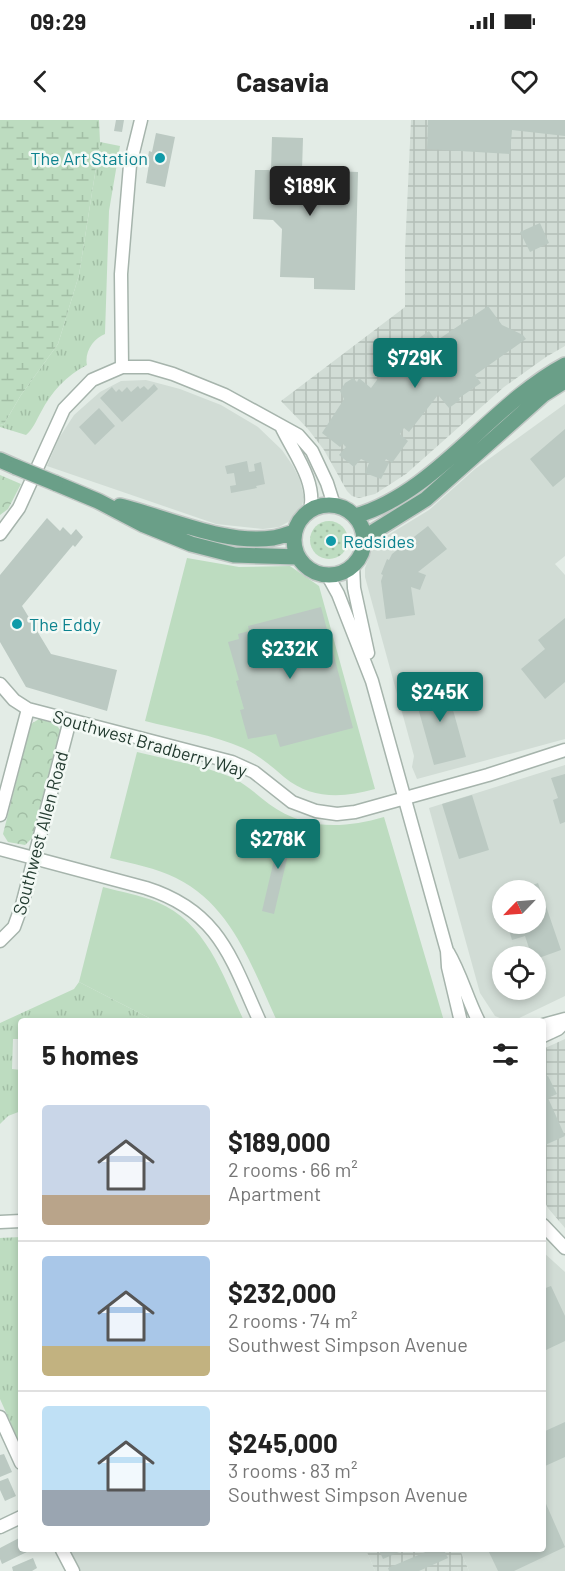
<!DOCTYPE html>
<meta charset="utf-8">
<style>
:root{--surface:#fff;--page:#f2f2f2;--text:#222;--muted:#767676;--line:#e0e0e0;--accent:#0f766e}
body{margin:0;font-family:Barlow,sans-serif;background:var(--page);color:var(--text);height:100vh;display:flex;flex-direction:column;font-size:22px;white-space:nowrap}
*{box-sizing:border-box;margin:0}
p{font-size:20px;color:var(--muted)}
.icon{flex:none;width:33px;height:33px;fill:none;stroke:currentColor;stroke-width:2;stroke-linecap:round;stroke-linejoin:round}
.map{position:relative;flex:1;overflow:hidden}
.panel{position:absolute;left:18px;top:898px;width:528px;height:534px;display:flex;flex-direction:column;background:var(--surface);border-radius:6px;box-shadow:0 3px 9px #0003}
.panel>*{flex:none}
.needle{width:39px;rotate:245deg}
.tools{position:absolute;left:492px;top:760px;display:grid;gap:12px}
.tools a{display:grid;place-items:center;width:54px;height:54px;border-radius:50%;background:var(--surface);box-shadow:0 3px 9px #0003;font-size:30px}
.price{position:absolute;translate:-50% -51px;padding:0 14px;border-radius:6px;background:var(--accent);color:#fff;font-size:20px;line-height:39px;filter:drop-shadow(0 2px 3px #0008)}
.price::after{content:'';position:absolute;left:50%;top:36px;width:18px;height:14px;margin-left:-9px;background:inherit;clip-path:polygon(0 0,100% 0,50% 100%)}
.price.selected{background:#222;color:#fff}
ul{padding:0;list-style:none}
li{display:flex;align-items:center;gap:18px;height:150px;padding:0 24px}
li+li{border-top:2px solid var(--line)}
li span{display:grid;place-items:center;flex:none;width:168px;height:120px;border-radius:6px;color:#555}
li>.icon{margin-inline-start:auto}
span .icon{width:72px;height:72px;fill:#fffc;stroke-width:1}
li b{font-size:26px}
h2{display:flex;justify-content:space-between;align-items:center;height:72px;padding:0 24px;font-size:26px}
.status{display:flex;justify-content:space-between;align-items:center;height:42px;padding:0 30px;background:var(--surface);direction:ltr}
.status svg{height:16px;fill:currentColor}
header{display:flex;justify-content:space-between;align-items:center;height:78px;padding:0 24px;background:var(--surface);font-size:27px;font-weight:700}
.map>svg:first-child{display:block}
</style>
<div class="status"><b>09:29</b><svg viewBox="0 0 49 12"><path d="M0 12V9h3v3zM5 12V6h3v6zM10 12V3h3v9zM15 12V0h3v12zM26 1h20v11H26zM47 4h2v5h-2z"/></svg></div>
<header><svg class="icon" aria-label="back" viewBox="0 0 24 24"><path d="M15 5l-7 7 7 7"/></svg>Casavia<svg class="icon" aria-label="heart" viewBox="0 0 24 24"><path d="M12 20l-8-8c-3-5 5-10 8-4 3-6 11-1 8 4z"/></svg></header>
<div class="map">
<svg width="565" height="1451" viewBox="0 0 565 1451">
<defs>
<pattern id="industrial-grid" width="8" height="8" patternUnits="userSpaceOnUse" patternTransform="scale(1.5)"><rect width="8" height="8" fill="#d1dcd5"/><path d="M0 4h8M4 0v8" fill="none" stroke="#b3beb7"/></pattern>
<pattern id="grass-tufts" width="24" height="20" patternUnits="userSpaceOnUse" patternTransform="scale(1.5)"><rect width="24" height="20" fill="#bddcc0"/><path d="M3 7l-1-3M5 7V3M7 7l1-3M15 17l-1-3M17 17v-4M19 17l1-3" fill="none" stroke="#a2bea5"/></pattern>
<pattern id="forest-crowns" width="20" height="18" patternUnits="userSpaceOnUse" patternTransform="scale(1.5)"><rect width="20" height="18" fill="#bddcc0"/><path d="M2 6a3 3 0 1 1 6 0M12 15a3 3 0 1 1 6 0" fill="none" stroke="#a2bea5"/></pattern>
<pattern id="wetland-marsh" width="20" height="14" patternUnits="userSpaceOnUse" patternTransform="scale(1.5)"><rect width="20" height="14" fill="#bddcc0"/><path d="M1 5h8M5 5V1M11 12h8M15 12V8" fill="none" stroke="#a2bea5"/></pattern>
<pattern id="garden-dots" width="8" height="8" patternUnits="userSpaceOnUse" patternTransform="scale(1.5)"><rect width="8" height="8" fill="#bddcc0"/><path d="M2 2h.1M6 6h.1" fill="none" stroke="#a2bea5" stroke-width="1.8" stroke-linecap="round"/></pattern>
</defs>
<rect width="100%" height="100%" fill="#e3ece6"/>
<path fill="#d1dcd5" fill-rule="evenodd" d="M146,260l34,9 41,16 37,22 24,23 11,16 7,14 4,17 -2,9 -12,15 -11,6 -16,2 -47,-5 -169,-58 12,-28 15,-23 26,-23 21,-11z
M565,284v152l-10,8 10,11v164l-148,40 -5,-12 2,-11 -49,-179v-9l10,-25 54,-33 46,-41z
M565,645v231l-52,25h-6l-12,-5 -15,-23 -51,-185zM502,771h34v33h-34zM502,837h34v33h-34z
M543,1132l22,20v299h-96l-9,-21h83z
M70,1430h296l9,21h-295z"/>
<path fill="url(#industrial-grid)" d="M411,0h154v226l-19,11 -42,30 -98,87 -31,20 -16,4 -7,-2 -5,-5 -23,-41 -16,-21 -27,-28 124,-94v-57z
M565,919v189l-17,-20 -5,-9v-150z
M366,1430h94l9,21h-94z"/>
<path fill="url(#grass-tufts)" d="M100,22l20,4 -11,65 -4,123c-11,4 -21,18 -18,31 -20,10 -36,27 -46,47 -5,9 -8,17 -15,23l-26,-8v-2l4,-1 17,-29 37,-51 21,-69z
M79,862l76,39 -134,1v17h-8l-1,30 9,1v41l-13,5 -8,8v-101l74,-34z
M21,1117v209l-21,-47v-161z"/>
<path fill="url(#forest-crowns)" d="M0,355l21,9 -13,25 -8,6z
M39,599l17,5 4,6 -28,108 -7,7 -17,-3 -5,-8 28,-110z"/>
<path fill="url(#wetland-marsh)" d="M0,0h99l1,22 -21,133 -21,69 -37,51 -17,29 -4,1z"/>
<path fill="url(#garden-dots)" d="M310 420a19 19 0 1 1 38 0a19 19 0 1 1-38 0Z"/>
<path fill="#bddcc0" d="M187,438l52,9 51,-1 29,20 56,203c-32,9 -63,11 -91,-12 -13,-11 -25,-22 -41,-29 -29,-13 -67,-19 -98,-27z
M137,632c31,8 65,13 94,25 15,7 25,17 38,27 36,26 73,25 115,13l60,204h-167c-25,-53 -44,-115 -101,-143 -20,-10 -43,-14 -66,-20z
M103,767c18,5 37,8 54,15 50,21 66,74 87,119h-89l-76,-39z"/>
<path fill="#bbc9c2" d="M116,0h8l-2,12 -8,-1z
M428,0h137v16l-53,-6 -2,24 -83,-5z
M156,13l19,4 -10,50 -19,-4 3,-19h-2l2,-13 3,1z
M272,17l31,1 -1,32 56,2 -3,118 -41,-1v-11l-34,-1 2,-48 -9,-9 -20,-1 2,-49h16z
M540,103l9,20 -19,9 -10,-20z
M488,186l14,19 21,10 3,4 -51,36 6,8 -22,15 1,2 -11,8 -11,-13 -29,37 -5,-4 -4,6 8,7 -16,22 -6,-4 -1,2 4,2 -8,16 -16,-6 4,-10 -8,-4 -7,8 -15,-12 7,-8 -3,-3 -3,3 -18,-14 22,-34 -4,-8 5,-8 8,-5 4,4 2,-4 12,10 25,-34 33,-23 7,10z
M154,264l4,5 -36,33 -22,-24 12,-11 4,5 3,-3 3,3 5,-5 4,5 7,-6 2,3 4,-3 4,4z
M99,288l16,18 -20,19 -16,-18z
M565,309v48l-12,10 -23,-28z
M247,341l2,11 6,-1 -1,-7 7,-2 4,22 -9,2 1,2 -26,5 -1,-7 6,-1 -2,-12 -7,1 -2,-8z
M47,398l13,13 3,-4 8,8 5,-6 7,8 -8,10 -2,-2 -51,61 29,48 66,16 -10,41 -81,-24 -26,-45v-67z
M428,406l19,23 -29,23 8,3 -6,15 -9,-3 4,28 -29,4 -5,-38 2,-6 -2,-1 6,-15 2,1 3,-6z
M321,487l32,121 -73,19 -4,-13 -28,5 -8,-29 4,-1 -8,-28 3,-1 -11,-38 11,-3 -1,-5 11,-3 -1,-5z
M565,498v64l-20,17 -24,-30 24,-20 -7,-9z
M445,561l21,76 -32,8 -21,-75z
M565,654v48l-5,2 -7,-24 5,-2 -7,-20z
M472,675l17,55 -30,9 -17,-55z
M282,706l12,3 -20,85 -12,-3z
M538,763l23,67 -25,9v-2h-4l-7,-21 -13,4 -5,-16h29v-33h-19z
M548,956l9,18 -9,4 17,38 -22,10v-68z
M551,1166l14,30v25l-19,9 -3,-3v-58z
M565,1302v35l-22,10v-35z
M4,1334l8,18 -12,5v-22z
M8,1358l8,18 -11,5 -5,-11v-9z
M543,1377l22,50 -51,24h-16l-10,-21h55z
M21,1417v13h10l-29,14 -2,-5v-11z
M379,1430h25l-21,9z
M430,1430h14l4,8 -29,13h-30l-1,-3z
M33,1438l4,10 -5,3h-19l-1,-4z"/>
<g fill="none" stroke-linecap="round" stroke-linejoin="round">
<g stroke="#a6b4ac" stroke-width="15">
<path id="minor" d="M122,247l-1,-93 9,-109 11,-45
M281,306c12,26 36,55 29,84
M0,414l19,-26 45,-99 28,-29 30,-13h27l24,7 52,21 73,40 14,16 15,32 7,22
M353,446l1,22 14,65
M328,456l10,18 34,87 75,270 1,16 13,55
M0,564l14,16 14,9 204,53 22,10 38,30 24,9 21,3 18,-2 133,-37 77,-25
M0,695l28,-106
M0,729l146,39c73,23 85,70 114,134
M0,821l14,-14 8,-22 48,-185
M448,832c13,22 19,47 31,70
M543,905l22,-6
M543,916l15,-7 7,-7
M0,1102l21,-1
M543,1105l22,23
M0,1297l21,46
M0,1407l21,-10
M62,1430l11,21"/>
</g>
<g stroke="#c2c8c5" stroke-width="18">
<path id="major" d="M0,340l16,7
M55,363l43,18 46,24 47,19 43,11 64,2
M294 420a35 35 0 1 1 70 0a35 35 0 1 1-70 0Z
M120,386c46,11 105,39 153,32 7,-1 14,-4 22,-6
M355,396c81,-23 135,-111 210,-151
M364,420l9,-8 53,-33 118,-105 21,-13"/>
</g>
<use href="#minor" stroke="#fff" stroke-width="12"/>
<use href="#major" stroke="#6a9f88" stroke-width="15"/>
<g stroke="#c2c8c5" stroke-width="18" stroke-linecap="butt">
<path id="major-bridge" d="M16,347l39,16"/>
</g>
<use href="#major-bridge" stroke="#6a9f88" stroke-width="15"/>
</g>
<g fill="#0f9aa8" stroke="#f3f9f5" stroke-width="2">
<circle cx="160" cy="38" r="6"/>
<circle cx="331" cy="421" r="6"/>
<circle cx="17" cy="504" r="6"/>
</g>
<g text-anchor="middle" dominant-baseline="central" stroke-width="5" stroke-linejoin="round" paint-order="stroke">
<g font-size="18" fill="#0d838f" stroke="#f3f9f5" text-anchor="start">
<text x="148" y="38" text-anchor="end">The Art Station</text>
<text x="343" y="421">Redsides</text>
<text x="29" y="504">The Eddy</text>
</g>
<g font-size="18" fill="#243c31" stroke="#f3f9f5">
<text transform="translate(150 623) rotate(16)">Southwest Bradberry Way</text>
<text transform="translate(40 713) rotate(-75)">Southwest Allen Road</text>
</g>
</g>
</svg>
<div class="tools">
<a><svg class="needle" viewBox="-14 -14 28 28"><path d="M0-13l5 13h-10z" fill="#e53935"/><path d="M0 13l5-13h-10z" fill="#767676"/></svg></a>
<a><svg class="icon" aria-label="locate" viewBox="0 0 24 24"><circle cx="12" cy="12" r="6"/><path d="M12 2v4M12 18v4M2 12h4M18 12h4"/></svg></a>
</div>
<b class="price selected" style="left:310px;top:97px">$189K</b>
<b class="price" style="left:415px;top:269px">$729K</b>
<b class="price" style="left:290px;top:560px">$232K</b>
<b class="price" style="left:440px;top:603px">$245K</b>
<b class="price" style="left:278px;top:750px">$278K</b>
<section class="panel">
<h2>5 homes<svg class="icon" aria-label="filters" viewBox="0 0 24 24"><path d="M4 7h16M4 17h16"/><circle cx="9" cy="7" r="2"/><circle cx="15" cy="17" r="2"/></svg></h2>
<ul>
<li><span style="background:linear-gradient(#c9d6e8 75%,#b9a48a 0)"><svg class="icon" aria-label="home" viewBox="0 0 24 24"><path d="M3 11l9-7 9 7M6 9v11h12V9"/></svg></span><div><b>$189,000</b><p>2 rooms · 66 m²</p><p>Apartment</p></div></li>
<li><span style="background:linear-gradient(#a9c7e8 75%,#c2b280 0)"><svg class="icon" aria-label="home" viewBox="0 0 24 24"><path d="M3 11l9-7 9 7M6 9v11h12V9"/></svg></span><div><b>$232,000</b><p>2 rooms · 74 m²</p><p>Southwest Simpson Avenue</p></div></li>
<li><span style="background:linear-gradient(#bfe0f5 70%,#9aa5b1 0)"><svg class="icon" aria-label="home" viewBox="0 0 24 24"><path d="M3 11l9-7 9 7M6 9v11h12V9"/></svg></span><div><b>$245,000</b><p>3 rooms · 83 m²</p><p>Southwest Simpson Avenue</p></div></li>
</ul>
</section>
</div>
